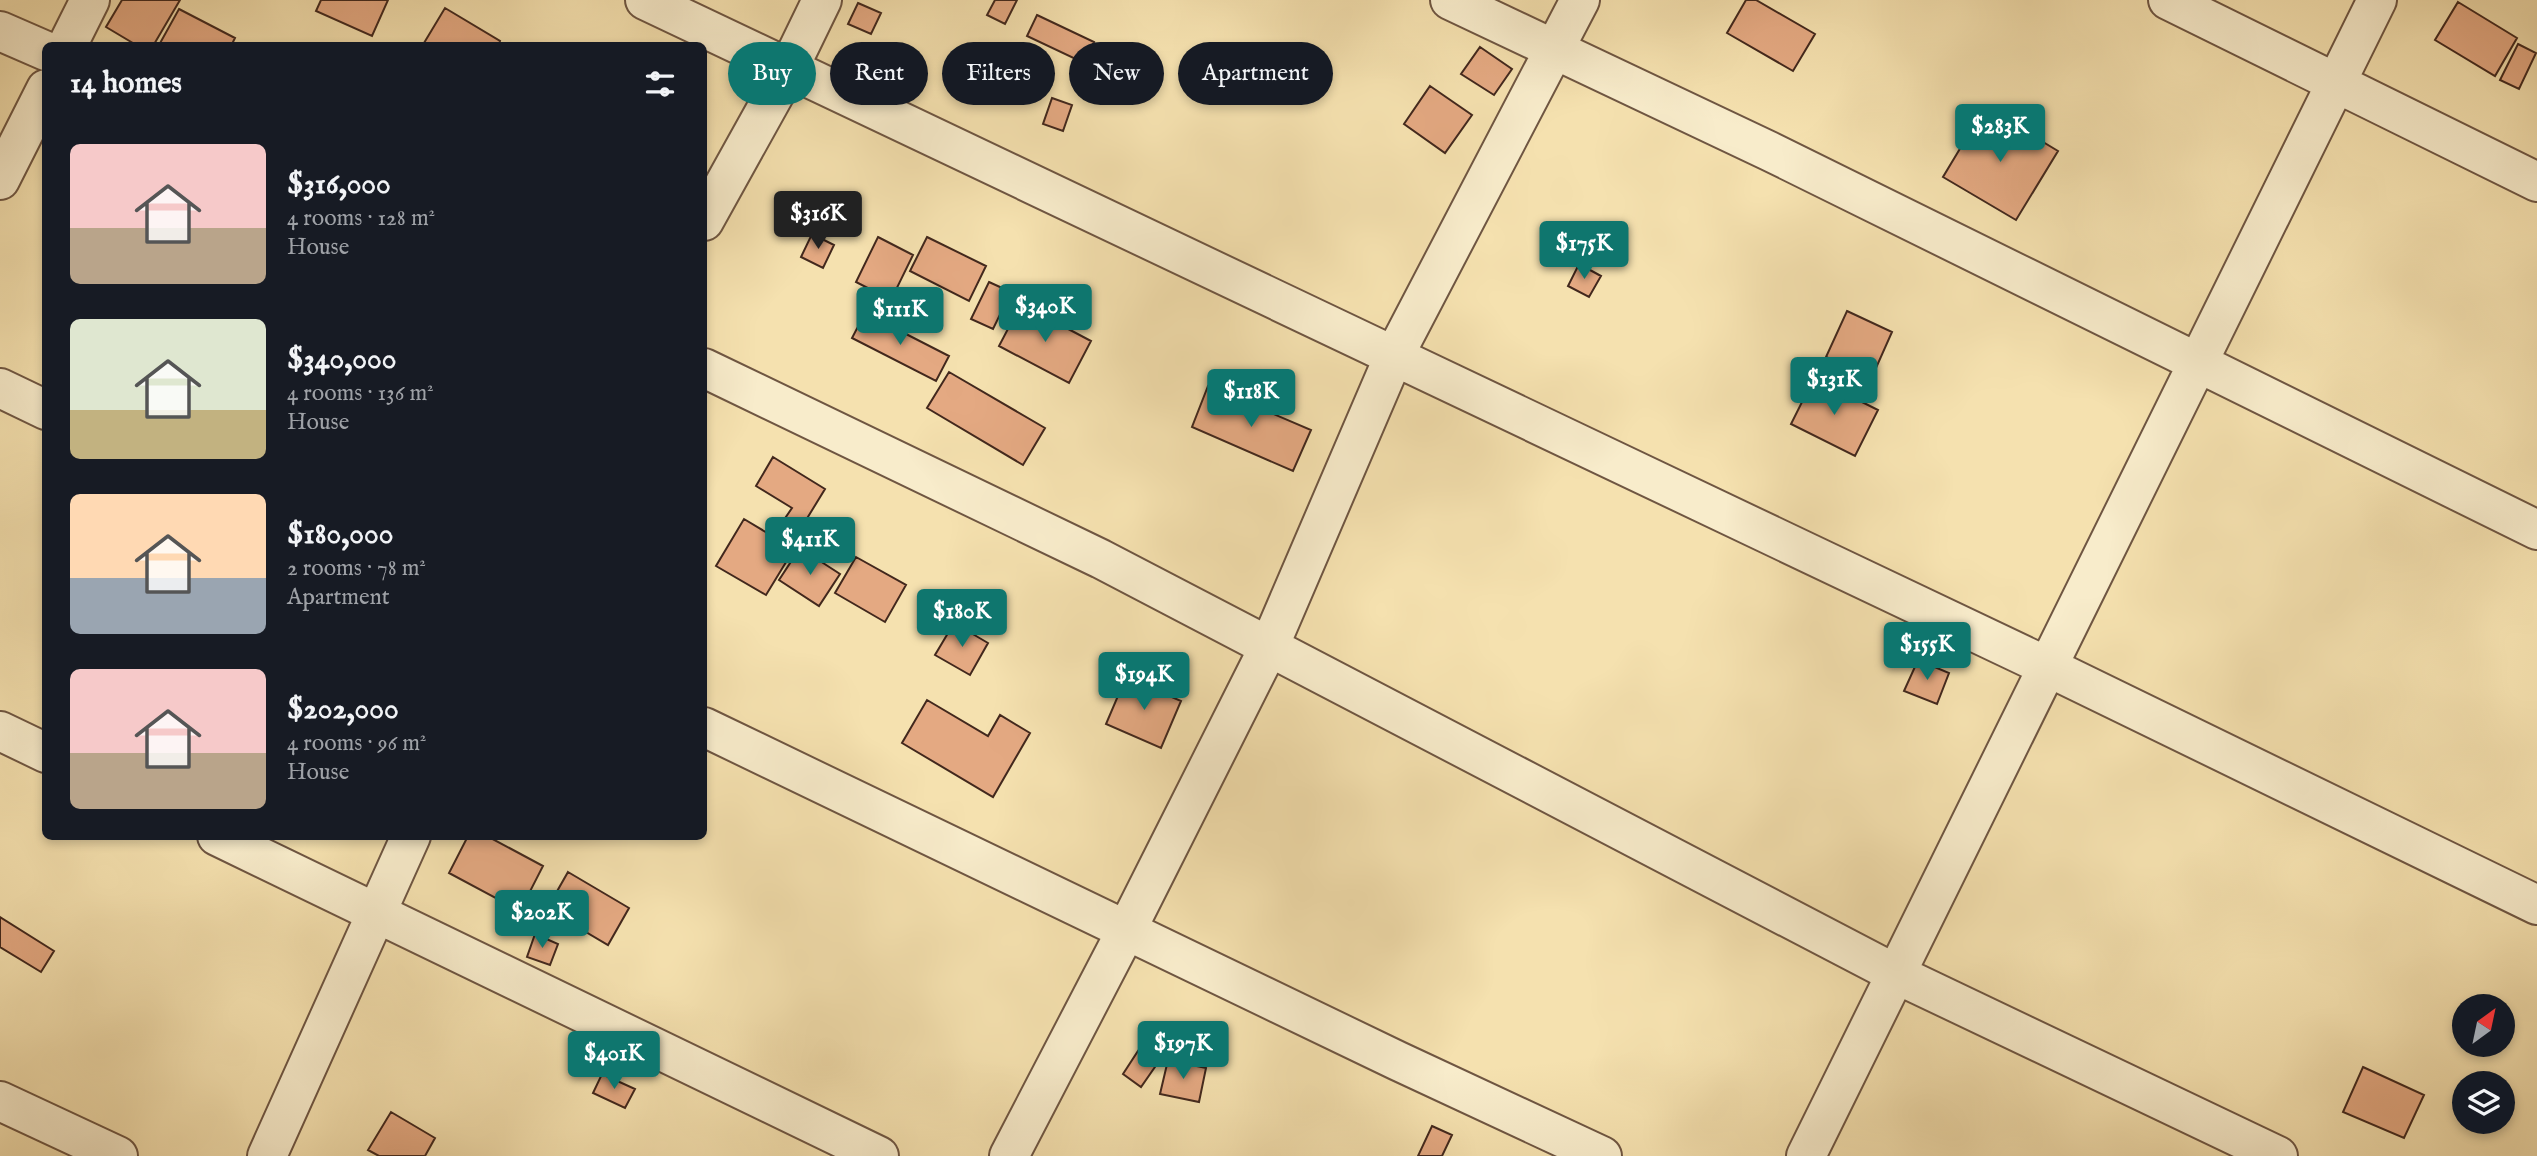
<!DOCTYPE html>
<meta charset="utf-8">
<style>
:root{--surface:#171b24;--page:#242831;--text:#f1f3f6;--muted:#9ea1a6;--accent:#0f766e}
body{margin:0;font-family:"IM FELL English",serif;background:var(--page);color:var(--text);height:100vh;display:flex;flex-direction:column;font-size:26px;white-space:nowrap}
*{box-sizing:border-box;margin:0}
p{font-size:23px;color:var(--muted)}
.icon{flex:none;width:38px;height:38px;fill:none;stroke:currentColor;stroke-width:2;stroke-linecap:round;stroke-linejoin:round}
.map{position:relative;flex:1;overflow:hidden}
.drawer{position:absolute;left:42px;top:42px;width:665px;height:798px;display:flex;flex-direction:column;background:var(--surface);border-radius:10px;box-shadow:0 4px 10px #0003}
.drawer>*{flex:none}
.hud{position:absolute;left:728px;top:42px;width:665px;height:63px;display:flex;gap:14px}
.needle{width:46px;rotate:33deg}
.buttons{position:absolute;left:2452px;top:994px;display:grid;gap:14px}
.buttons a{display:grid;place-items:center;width:63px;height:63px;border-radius:50%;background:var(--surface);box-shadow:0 4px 10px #0003;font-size:35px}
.price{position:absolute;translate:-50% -60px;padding:0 16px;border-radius:7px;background:var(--accent);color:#fff;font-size:23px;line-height:46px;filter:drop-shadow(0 2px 4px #0008)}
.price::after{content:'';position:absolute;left:50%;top:42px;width:21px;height:16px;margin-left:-10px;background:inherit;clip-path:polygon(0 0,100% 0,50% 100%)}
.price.active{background:#222;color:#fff}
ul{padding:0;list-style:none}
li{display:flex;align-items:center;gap:21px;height:175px;padding:0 28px}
li span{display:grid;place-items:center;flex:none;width:196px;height:140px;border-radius:10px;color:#555}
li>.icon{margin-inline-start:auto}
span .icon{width:84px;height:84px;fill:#fffc;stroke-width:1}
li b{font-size:30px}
h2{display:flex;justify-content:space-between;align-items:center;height:84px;padding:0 28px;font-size:30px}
.pill{padding:0 24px;border-radius:32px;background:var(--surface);box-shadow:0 4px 10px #0003;font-size:24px;line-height:63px}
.pill.active{background:var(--accent);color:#fff}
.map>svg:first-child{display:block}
</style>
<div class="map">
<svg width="2537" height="1156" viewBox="0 0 2537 1156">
<rect width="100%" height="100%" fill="#f5e1af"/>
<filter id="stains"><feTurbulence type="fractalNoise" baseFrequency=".00286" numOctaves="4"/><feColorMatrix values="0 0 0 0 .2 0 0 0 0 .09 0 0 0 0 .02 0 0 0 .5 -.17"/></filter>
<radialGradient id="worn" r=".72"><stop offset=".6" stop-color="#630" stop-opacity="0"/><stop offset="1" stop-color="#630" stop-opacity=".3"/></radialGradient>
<path fill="#e4a982" stroke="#42281d" stroke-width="2" d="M122,0h58l-27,46h-15l-32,-19z
M321,0h67l-16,36 -56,-25z
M995,0h22l-12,24 -18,-9z
M1746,0h10l59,34 -22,37 -66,-38z
M2458,2l59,36 -22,38 -60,-36z
M858,3l23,10 -10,21 -23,-10z
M445,8l55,33 -2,5h-70l-4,-3z
M179,9l56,29 -4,8 -72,-1z
M1037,15l57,27 -10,21 -57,-27z
M2518,44l18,9 -17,36 -19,-9z
M1480,47l32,22 -18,26 -33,-21z
M1430,86l42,29 -27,38 -41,-29z
M1052,98l20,7 -9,26 -20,-7z
M1985,107l73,44 -42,69 -73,-43z
M812,234l22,11 -11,23 -22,-11z
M878,237l35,18 -22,45 -35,-18z
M927,237l59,29 -17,35 -59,-30z
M1579,264l22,12 -12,21 -21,-11z
M989,282l22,10 -18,37 -22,-10z
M1021,304l70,37 -22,42 -70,-37z
M1847,311l45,21 -20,45 -46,-20z
M865,313l84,43 -13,25 -84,-43z
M949,372l96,56 -22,37 -96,-57z
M1814,378l64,32 -23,46 -64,-32z
M1208,386l103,44 -18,41 -101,-44z
M773,457l52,32 -33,54 -17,-10 17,-25 -36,-22z
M744,519l50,30 -28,46 -50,-29z
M800,548l40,26 -21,32 -40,-26z
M856,557l50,28 -21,37 -50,-29z
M954,623l34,20 -18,32 -35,-20z
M1918,660l31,13 -12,31 -33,-13z
M1126,677l55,24 -20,47 -55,-24z
M927,700l61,36 12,-21 30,18 -37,64 -91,-54z
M468,836h19l56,30 -23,45 -71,-38z
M568,872l61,36 -21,37 -61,-36z
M0,917l54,34 -13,21 -41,-25z
M535,934l23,10 -8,21 -23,-8z
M1138,1051l19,13 -16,23 -18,-13z
M1168,1060l38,8 -7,34 -39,-8z
M2363,1067l61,28 -20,43 -61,-26z
M602,1074l33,15 -10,19 -32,-15z
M391,1112l44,26 -10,18h-46l-11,-6z
M1432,1126l20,9 -10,21h-24z"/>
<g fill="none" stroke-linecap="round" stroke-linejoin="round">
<g stroke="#6f5642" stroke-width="42">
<path id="minor" d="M645,0l1403,667 489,238
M1450,0l319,151 768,379
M2168,0l369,182
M0,31l46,20
M67,46l23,-46
M0,180l46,-91
M704,221l85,-153 33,-68
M704,368l397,191 795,415 382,182
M0,388l46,22
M704,727l694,334 204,95
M0,731l46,22
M217,836l662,320
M0,1101l118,55
M267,1156l144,-320
M1009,1156l117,-225 143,-284 125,-291 186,-356
M1806,1156l571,-1156"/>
</g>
<use href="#minor" stroke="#f8eccb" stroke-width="38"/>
</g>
<rect width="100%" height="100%" filter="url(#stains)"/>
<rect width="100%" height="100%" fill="url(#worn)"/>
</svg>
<div class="buttons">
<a><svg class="needle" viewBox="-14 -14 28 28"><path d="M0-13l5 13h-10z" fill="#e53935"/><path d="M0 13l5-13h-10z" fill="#9ea1a6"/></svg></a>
<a><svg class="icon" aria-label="layers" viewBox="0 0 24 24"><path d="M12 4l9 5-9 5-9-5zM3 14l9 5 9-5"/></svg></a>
</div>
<b class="price" style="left:2000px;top:164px">$283K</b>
<b class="price active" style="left:818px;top:251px">$316K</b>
<b class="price" style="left:1584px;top:281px">$175K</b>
<b class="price" style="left:1045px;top:344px">$340K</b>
<b class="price" style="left:900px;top:347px">$111K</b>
<b class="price" style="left:1834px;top:417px">$131K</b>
<b class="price" style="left:1251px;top:429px">$118K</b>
<b class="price" style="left:810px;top:577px">$411K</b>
<b class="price" style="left:962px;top:649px">$180K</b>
<b class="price" style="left:1927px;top:682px">$155K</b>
<b class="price" style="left:1144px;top:712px">$194K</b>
<b class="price" style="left:542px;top:950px">$202K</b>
<b class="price" style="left:1183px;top:1081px">$197K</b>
<b class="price" style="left:614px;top:1091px">$401K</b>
<div class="hud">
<a class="pill active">Buy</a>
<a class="pill">Rent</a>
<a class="pill">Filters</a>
<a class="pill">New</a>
<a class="pill">Apartment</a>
</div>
<section class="drawer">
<h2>14 homes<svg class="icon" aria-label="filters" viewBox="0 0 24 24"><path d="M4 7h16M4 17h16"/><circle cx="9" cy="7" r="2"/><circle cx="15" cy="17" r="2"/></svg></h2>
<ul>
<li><span style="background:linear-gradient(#f6c9c9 60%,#b9a48a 0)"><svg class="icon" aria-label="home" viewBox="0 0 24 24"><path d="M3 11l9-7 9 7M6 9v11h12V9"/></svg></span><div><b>$316,000</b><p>4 rooms · 128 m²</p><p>House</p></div></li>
<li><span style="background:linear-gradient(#dfe7d0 65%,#c2b280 0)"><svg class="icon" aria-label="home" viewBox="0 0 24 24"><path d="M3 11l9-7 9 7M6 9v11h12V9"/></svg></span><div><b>$340,000</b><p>4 rooms · 136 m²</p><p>House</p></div></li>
<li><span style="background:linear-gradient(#ffd9b3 60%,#9aa5b1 0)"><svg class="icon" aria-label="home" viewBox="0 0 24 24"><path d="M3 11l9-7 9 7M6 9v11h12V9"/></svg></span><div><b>$180,000</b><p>2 rooms · 78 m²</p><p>Apartment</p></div></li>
<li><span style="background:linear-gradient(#f6c9c9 60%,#b9a48a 0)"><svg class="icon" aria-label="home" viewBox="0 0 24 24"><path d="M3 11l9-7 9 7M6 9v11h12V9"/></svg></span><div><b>$202,000</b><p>4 rooms · 96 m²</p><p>House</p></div></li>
</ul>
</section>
</div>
